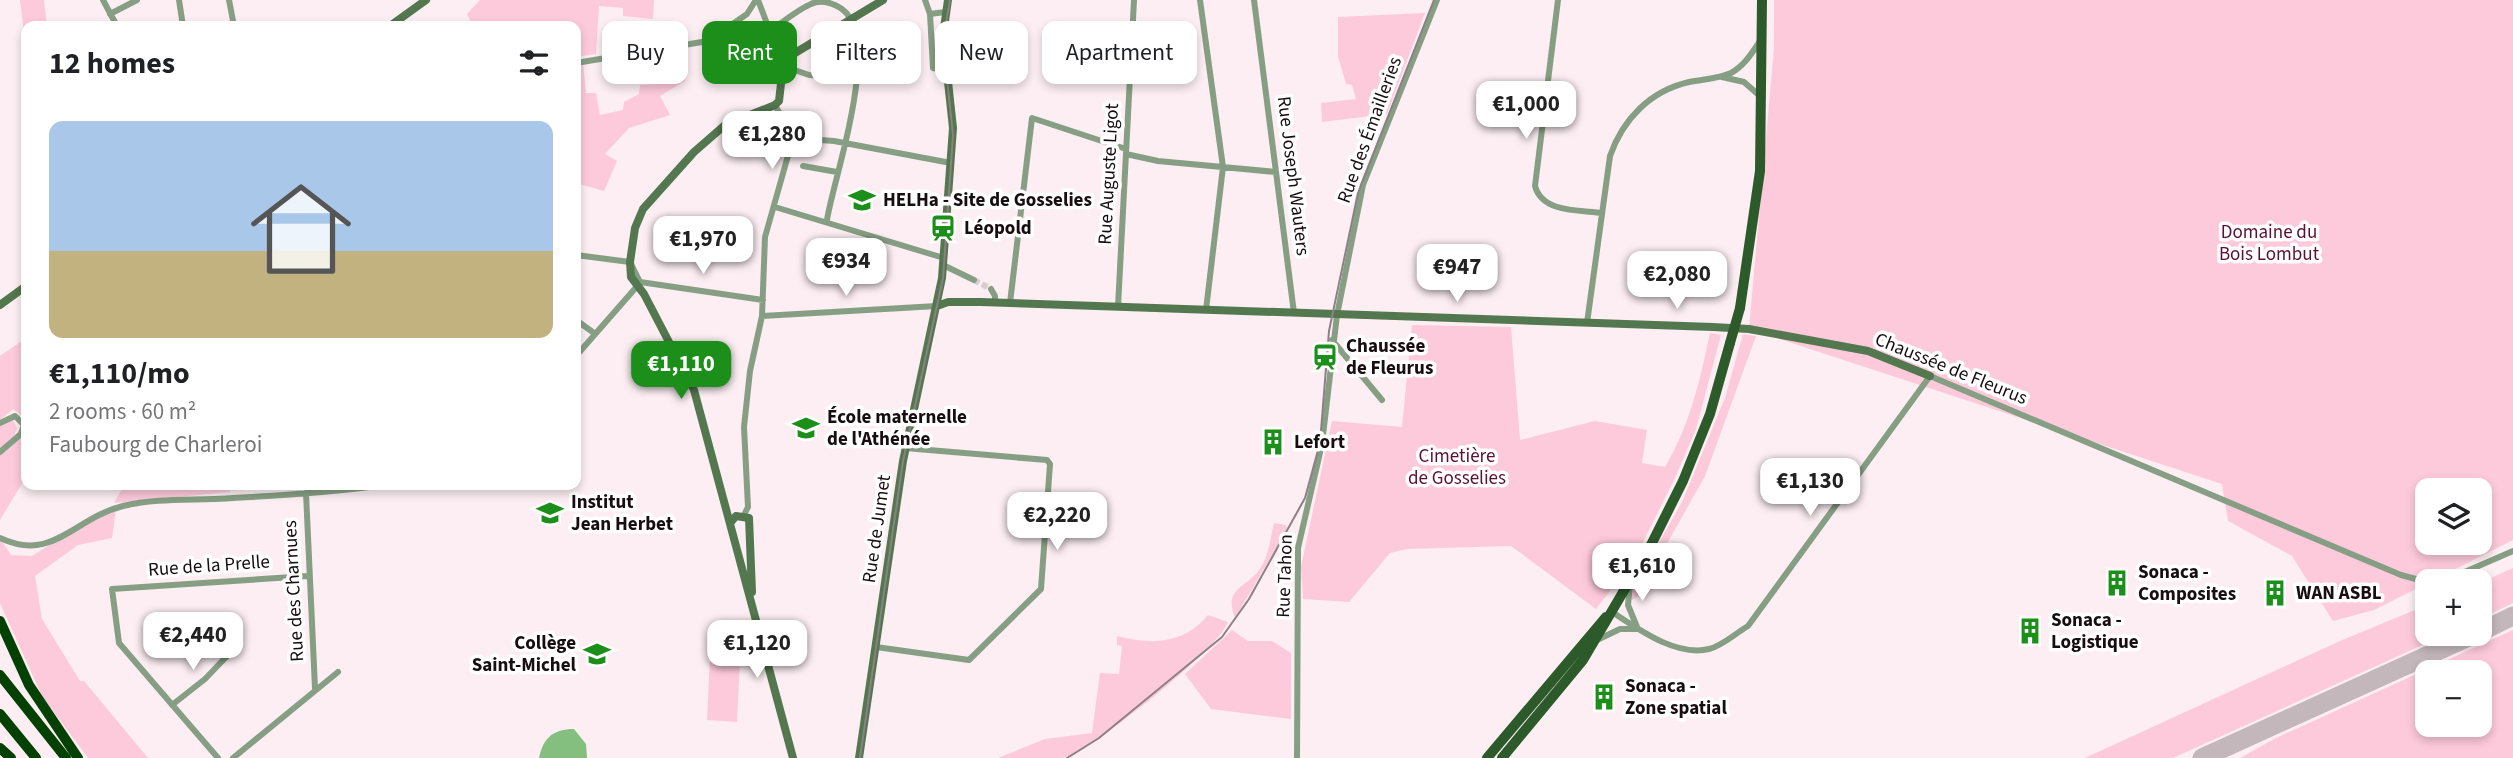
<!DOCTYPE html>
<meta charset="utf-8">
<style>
:root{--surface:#fff;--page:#f2f2f2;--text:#202124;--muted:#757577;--line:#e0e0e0;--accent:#1b8f1a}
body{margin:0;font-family:"Source Sans 3",sans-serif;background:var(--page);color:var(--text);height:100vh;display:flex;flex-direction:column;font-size:26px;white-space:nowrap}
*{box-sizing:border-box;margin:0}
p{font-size:23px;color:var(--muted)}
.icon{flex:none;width:38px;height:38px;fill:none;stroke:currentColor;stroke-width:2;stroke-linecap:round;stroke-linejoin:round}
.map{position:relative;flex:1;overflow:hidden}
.details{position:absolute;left:21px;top:21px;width:560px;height:469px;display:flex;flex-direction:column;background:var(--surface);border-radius:14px;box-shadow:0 4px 10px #0003}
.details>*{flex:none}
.guide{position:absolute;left:602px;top:21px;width:665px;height:63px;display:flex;gap:14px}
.tools{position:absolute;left:2415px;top:478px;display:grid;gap:14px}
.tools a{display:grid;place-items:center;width:77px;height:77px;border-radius:14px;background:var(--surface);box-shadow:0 4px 10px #0003;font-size:35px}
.price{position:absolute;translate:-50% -60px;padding:0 16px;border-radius:14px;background:#fff;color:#222;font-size:23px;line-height:46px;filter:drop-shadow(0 2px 4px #0008)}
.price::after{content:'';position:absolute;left:50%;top:42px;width:21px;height:16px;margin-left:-10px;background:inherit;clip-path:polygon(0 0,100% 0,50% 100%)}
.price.current{background:var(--accent);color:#fff}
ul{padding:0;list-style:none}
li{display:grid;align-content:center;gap:14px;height:371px;padding:0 28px}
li+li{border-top:2px solid var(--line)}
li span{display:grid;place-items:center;height:217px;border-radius:14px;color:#555}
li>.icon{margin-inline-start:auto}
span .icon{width:126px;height:126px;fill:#fffc;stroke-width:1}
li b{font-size:30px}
h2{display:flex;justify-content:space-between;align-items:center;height:84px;padding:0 28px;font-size:30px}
.pill{padding:0 24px;border-radius:14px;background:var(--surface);box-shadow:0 4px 10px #0003;font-size:24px;line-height:63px}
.pill.current{background:var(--accent);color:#fff}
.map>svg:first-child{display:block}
</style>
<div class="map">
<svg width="2513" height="758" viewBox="0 0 2513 758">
<rect width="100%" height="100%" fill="#fceef2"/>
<path fill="#fdcadb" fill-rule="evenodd" d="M20,0h24l3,26h-21l-1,15z
M480,0h174l-1,19 -30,-3v-8l-24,-2 -3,48 -20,3v-31h-103l-6,-12z
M1774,0h739v540l-139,70 -41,11 -41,-65 -64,-35 -6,-37 -473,-155 25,-281zM2427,490h53v52h-53z
M1425,13l-38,101 -65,8 -1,-19 35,-4 -4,-14 -6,-1 -8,-28v-39z
M662,51h17l6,30 -25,15 10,19 -41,13 -24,26 12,7 -13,30 -28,-8v-119l7,-1 3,30h10l4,22 23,-5 1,-8 15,-8 1,-9 17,-1z
M1412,325l99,2 9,113 75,-19 52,9 -5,33 23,4c25,-42 35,-87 45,-134l11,2 -25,94 -21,49 -41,82 -38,49 -85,-63 -104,3 -17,4 -41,49 -46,-3 -2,-32 31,-146 70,6z
M1743,334l13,2 -51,140 -68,121 -5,3 -3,-5 53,-93 43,-104z
M26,338v139l-26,43v-94l13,-6 4,8 -3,8 10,-11 1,8c1,-13 -2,-17 -12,-24l-13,11v-64z
M124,485h105l1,7 -116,11z
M116,508l-4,30 -34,7 -43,31 7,43 38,62h4l64,77h-60l-46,-62 -42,-93v-65l11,17 21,1 52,-33z
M1274,523l12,2 1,5 -52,88c-12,-30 11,-30 24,-48 9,-11 12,-34 15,-47z
M2513,568v35l-33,16v-36z
M2427,605v29h20l-274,124h-88l255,-117z
M1208,615l20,7c-10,28 -137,129 -165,136 -19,0 -45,0 -65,0l47,-19 47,-6 8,-60 19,1 3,-28 -5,-1v-9c36,9 67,8 91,-21z
M1232,630l16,11h24l19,12v66l-80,-10 -26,-35z
M2513,630v128h-273l36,-20zM2427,672h53v52h-53z
M711,637l30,1 -4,84 -30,-2z"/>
<path fill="#85bf80" d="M574,729l12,15 1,14h-48c4,-20 14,-29 35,-29z"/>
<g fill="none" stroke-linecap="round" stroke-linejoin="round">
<path stroke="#c4b7bb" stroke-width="19" d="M2480,632l33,-16
M2202,758l273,-124"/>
<path stroke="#daccd0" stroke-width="6" stroke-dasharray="6 3" stroke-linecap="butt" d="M974,280l17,9"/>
<path stroke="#869f84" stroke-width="6" d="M103,0l14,26
M179,0l4,26
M229,0l5,26
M758,0l25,66 26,9 50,3
M925,0l5,14
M1200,0l23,167 -17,143
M1254,0l40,313
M1558,0l-23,186c7,27 45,24 67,27
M945,12l-15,2 3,54 14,3
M110,14l27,-14
M770,31c13,-9 27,-21 41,-27 8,-4 18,-2 26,2 50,23 -4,173 -10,214
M576,63l132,-22 39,-27 9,-14
M1722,77l22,5 17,15
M775,105l18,33
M793,138l41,3 117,22
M1126,154l32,7 118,11
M803,166l34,6
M775,207l169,51
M576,255l54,7 10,20
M943,265l31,15
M640,282l123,18
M991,289l4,7v6
M1010,303l22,-185 94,31
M1118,307l16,-307
M762,316l175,-10
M576,320l18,13
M1587,323l23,-167c13,-37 40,-65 79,-74 14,-3 29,-3 42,-9 13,-7 21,-20 29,-32
M1332,340l50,60
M576,356l63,-72
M0,423l15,-7 9,9 -3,9 -21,18
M306,493l9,195
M744,515l4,-8 -4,-80 6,-56 12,-55 3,-79 28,-99
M0,538c53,25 74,-20 123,-32 29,-7 60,-6 90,-7 57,-3 115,-6 171,-14
M2444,581l69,-30
M1630,584l-2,21 9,22
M1612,612c26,17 64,45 97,37 13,-3 27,-16 39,-23l182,-250 471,199 26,7
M1597,640l23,-11h16
M876,647l93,13 72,-71 9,-125 -3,-4 -142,-12
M172,705l33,-26 24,-25
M218,758l-99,-115 -7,-54 196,-13
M233,758l105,-86
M1297,758l1,-210 24,-104 15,-129 26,-130 74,-185"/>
<path stroke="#53774f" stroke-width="8" d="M390,26l36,-26
M0,305l26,-19
M937,306l11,-4h33l732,25 36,2 119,22 62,25
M731,522l5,-6 13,2 3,74
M793,758l-99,-368 -50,-96 -13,-17 -1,-15 5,-34 8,-19 51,-57 31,-27 50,-20 4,-4 4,-35 7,-10 93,-56
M859,758l44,-297 39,-183 11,-150 -10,-93 5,-35"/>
<path stroke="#2d5a2a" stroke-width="10" d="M1740,308l20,-137 2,-171
M1487,758l119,-141
M1502,758l81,-98 69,-117 31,-62 27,-67 20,-71"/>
<path stroke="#034103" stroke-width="10" d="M0,621l29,64 49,73
M0,675l66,83
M0,714l36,44
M0,748l11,10"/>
<path stroke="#8c8084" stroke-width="2" d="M860,758l43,-297 40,-183 10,-143 -10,-94 7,-41
M1067,758l32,-20 123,-101 27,-38 56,-101 15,-55 9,-112 29,-138 76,-193"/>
<path stroke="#2d5a2a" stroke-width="10" d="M1730,343l10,-35"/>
</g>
<defs>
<g id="university-bare" transform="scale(2.1)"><path d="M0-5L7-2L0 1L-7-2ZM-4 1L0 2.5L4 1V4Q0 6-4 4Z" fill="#1b8f1a" stroke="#fff" stroke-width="2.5" paint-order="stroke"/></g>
<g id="station-bare" transform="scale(2.1)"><path d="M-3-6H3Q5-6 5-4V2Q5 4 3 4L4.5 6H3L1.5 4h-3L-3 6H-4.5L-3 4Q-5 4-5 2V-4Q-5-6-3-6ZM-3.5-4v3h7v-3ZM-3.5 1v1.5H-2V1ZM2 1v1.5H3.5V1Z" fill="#1b8f1a" stroke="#fff" stroke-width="2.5" paint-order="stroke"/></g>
<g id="school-bare" transform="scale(2.1)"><path d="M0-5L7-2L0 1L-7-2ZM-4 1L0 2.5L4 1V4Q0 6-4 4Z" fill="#1b8f1a" stroke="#fff" stroke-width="2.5" paint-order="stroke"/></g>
<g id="building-bare" transform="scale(2.1)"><path d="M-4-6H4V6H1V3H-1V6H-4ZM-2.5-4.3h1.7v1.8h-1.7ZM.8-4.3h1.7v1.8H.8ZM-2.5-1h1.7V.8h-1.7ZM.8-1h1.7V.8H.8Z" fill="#1b8f1a" stroke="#fff" stroke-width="2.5" paint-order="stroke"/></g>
</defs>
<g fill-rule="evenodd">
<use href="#university-bare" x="862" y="200"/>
<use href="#station-bare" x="943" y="228"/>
<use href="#station-bare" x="1325" y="357"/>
<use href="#school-bare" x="806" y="428"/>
<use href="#building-bare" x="1273" y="442"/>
<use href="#school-bare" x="550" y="513"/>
<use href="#building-bare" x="2117" y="583"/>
<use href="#building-bare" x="2275" y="593"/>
<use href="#building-bare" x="2030" y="631"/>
<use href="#school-bare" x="597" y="654"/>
<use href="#building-bare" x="1604" y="697"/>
</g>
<g text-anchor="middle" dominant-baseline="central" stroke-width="7" stroke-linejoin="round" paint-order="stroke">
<g font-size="19" fill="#180d11" stroke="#fff">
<text transform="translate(1370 130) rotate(-70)">Rue des Émailleries</text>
<text transform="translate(1109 174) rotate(-87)">Rue Auguste Ligot</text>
<text transform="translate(1293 176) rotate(83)">Rue Joseph Wauters</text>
<text transform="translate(1951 369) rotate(22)">Chaussée de Fleurus</text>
<text transform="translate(877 529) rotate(-82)">Rue de Jumet</text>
<text transform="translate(209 566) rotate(-4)">Rue de la Prelle</text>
<text transform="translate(1285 576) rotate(-88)">Rue Tahon</text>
<text transform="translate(294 591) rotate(-93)">Rue des Charnues</text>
</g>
<g font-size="19" font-weight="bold" fill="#180d11" stroke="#fff" text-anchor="start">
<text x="883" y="200">HELHa - Site de Gosselies</text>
<text x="964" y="228">Léopold</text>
<text x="1346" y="346">Chaussée<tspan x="1346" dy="22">de Fleurus</tspan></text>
<text x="827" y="417">École maternelle<tspan x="827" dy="22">de l'Athénée</tspan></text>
<text x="1294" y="442">Lefort</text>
<text x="571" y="502">Institut<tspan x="571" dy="22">Jean Herbet</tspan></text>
<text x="2138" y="572">Sonaca -<tspan x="2138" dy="22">Composites</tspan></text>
<text x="2296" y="593">WAN ASBL</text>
<text x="2051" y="620">Sonaca -<tspan x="2051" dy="22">Logistique</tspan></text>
<text x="576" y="643" text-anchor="end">Collège<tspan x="576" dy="22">Saint-Michel</tspan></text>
<text x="1625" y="686">Sonaca -<tspan x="1625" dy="22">Zone spatial</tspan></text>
</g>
<g font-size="19" fill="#5a1135" stroke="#fff">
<text x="2269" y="232">Domaine du<tspan x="2269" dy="22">Bois Lombut</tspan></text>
<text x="1457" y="456">Cimetière<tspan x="1457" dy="22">de Gosselies</tspan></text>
</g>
</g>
</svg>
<div class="tools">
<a><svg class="icon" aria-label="layers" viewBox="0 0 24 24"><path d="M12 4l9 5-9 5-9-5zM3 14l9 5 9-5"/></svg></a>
<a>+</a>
<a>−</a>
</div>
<b class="price" style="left:1526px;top:141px">€1,000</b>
<b class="price" style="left:772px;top:171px">€1,280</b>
<b class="price" style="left:703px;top:276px">€1,970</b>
<b class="price" style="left:846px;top:298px">€934</b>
<b class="price" style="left:1457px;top:304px">€947</b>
<b class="price" style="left:1677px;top:311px">€2,080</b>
<b class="price current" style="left:681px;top:401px">€1,110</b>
<b class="price" style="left:1810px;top:518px">€1,130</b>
<b class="price" style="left:1057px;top:552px">€2,220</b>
<b class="price" style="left:1642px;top:603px">€1,610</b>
<b class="price" style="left:193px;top:672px">€2,440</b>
<b class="price" style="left:757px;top:680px">€1,120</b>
<div class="guide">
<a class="pill">Buy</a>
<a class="pill current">Rent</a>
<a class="pill">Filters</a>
<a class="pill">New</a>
<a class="pill">Apartment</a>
</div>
<section class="details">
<h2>12 homes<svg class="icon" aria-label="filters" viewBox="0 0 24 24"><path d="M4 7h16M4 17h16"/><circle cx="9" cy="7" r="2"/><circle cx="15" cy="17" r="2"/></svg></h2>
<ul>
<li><span style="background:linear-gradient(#a9c7e8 60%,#c2b280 0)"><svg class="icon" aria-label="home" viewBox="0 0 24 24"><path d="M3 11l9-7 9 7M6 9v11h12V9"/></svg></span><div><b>€1,110/mo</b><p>2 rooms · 60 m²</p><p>Faubourg de Charleroi</p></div></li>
</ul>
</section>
</div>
